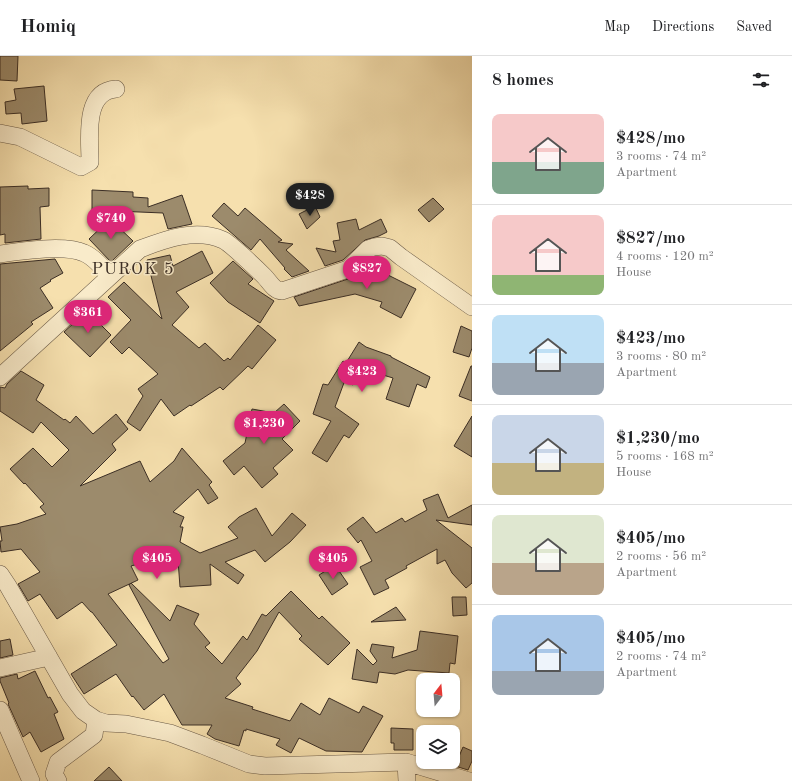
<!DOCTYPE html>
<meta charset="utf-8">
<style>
:root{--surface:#fff;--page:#f6f6f6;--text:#202124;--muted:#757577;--line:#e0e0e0;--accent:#db2777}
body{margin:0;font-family:"Old Standard TT",serif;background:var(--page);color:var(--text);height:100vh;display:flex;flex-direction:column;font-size:15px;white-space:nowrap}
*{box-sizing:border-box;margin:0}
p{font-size:13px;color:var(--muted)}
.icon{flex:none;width:22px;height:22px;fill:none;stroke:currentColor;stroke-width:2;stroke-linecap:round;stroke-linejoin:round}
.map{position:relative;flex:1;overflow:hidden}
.side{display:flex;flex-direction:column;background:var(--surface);width:320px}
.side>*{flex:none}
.needle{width:26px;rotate:16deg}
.fabs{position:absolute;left:416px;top:617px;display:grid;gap:8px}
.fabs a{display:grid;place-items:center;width:44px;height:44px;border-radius:8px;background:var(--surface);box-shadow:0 1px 3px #0004;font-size:20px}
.price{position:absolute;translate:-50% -34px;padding:0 9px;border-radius:14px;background:var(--accent);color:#fff;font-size:13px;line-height:26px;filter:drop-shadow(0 1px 2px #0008)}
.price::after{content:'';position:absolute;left:50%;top:24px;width:12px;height:9px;margin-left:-6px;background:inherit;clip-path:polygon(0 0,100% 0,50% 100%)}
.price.active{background:#222;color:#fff}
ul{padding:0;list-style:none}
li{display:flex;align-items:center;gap:12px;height:100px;padding:0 20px}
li+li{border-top:1px solid var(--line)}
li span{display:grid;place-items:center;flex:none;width:112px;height:80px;border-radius:8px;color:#555}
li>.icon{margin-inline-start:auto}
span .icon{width:48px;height:48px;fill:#fffc;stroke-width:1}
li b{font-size:17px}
h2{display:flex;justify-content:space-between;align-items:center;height:48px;padding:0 20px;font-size:17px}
header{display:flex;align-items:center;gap:24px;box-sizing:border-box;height:56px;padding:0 20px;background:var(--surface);border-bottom:1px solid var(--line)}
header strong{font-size:19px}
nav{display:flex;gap:22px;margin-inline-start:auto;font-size:14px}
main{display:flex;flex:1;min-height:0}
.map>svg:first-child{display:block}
</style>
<header>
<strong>Homiq</strong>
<nav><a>Map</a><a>Directions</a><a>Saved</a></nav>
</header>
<main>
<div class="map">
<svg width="472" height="725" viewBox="0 0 472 725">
<rect width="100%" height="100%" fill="#f6e0ae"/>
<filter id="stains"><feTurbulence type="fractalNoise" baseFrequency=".005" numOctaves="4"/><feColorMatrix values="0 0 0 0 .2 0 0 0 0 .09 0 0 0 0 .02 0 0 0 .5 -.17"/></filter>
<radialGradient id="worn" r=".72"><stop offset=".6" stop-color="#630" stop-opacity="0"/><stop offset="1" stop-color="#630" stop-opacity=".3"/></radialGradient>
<path fill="#9c8b6c" stroke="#3b2e25" d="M0,0h18l-1,25 -17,-1z
M44,30l3,35 -25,3 -1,-11 -15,1 -1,-12 11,-2 -2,-11z
M28,130v3l21,-1v18l-9,1 1,32 -36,4v-9l-5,1v-48z
M92,134l41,2v5l15,1v9l34,-12 10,29 -24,5 -5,-16 -71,-3z
M433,142l11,11 -15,13 -11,-12z
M224,147l14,13 7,-8 37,32 -4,2 15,2 -7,6 23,21 -17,6 -8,-8 1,-1 -25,-29 -9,11 -39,-34z
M315,150l5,11 -13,12 -8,-15z
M110,163l23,22 -22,21 -22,-23z
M356,163l3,11 22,-11 6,13 -8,4 -14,4 -22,20 -18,6 -9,-18 20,4 -3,-11 7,-1 -3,-17z
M202,195l11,22 -37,19 13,15 -17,18 27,23 6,-5 19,18 4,-3 2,2 28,-35 18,15 -24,29 -4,-3 -25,24 -3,-3 -29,19 -1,-1 -16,11 -13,-17 -21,32 -13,-9 16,-26 -5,-7 20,-15 -29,-27 -7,7 -12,-12 21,-22 -23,-23 16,-15 38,37 -15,-59 23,-5 3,11z
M55,203l8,14 -13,7 1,1 -11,7 13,20 -22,14 2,2 -33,27v-87z
M233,205l20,18 -5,5 26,17 -14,22 -32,-21 -18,-19z
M368,207l22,7 -2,5 28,14 -15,29 -21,-11 2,-5 -27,-8 -56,12 -5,-9 57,-19z
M87,255l24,24 -21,22 -26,-25z
M461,270l11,5v17l-3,9 -16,-5z
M359,286l7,5 25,9v1l39,20 -4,11 -9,-4 -8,23 -23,-8 7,-21 -30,-9 -10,16 -8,-5 -10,27 24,17 -10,14 -5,-3 -17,27 -15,-9 19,-32 -18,-7 10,-30 5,1 15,-24 3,2z
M471,310h1v35l-13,-5z
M21,315l23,14 -8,15 28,20 1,-1 5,4 6,-7 17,18 23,-20 12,15 -16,15 4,6 -36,36 60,-25 10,21 24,-21 8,-13 30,34 -3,3 9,13 -10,6 -10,-15 -25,23 11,5 -4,10h3l-3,15 20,11 38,-15 -10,-11 11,-10 17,-9 16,28 20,-23 14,12 -16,17 -25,20 -10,-12 -30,12 19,13 -6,9 -28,-20 1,21 -31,2 -2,-27 -22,-4v3l-25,7 7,14 -30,14 55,69 6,-4 -40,-74 2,-2 39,38 7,-16 22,9 -5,10 16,19 -5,4 17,17 21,-28 4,4 15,-26 4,2 25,-25 28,28 3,-3 28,27 -22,22 -29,-26 3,-3 -23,-24 -22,39 -21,27 5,6 -16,14 28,9 -1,2 38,12 11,-18 19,12 9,-17 30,15 4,-7 20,10 -21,36 -36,-1 -27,-13 -8,15 -15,-8 4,-6 -34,-10v2l-2,-1 -5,16 -24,-7 -8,-5 5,-9h-30l-18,-31 -20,16 -11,-14 -1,1 -16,-23 -32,20 -13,-20 46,-29 -25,-33h-1l-9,-10 -25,17 -17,-25 -12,7 -10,-17 22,-12 -19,-23 -20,3 -1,-11h2l-2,-14 17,-3 29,-10 -6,-7 4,-3 -19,-21 -1,1 -14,-15 23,-21 19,19 17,-17 -28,-28 -8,11 -33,-22v-24l5,1 2,-4z
M284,348l16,17 -18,18 11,11 -20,18 5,6 -16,14 -18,-22 -10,9 -11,-14 22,-18 7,-34 22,4z
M472,360v41l-18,-11z
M438,438l10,24 24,-13v20l-36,-5 36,28v35l-6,5 -14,-15 -7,-13 -8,4v-15l-31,17 1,2 -22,12 4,8 -15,7 -14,-28 12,-6 -11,-21 -3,3 -11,-14 16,-12 13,16 26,-15 3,4 22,-12 -4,-10z
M335,509l13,19 -16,11 -13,-20z
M452,541h14l1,18 -14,1z
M396,551l10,13 -35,2z
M420,575l38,5 -3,28 -5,-1 -1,10 -41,-3 -13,4 -16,-2 -2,11 -25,-4 5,-30 16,16 4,-4 -7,-10 2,-7 22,3 -2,11 25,-8z
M10,583l3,16 -13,3v-17z
M35,615l13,27 2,-1 8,15 -4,2 10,25 -23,13 -11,-20 -7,5 -15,-33 1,-1 -9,-22v-3l17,-4 1,5z
M391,672l22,1v21h-19v-7h-3z
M463,691l9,4v10l-4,9 -13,-4z
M109,711l13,14h-28z"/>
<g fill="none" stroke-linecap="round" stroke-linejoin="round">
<g stroke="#6a5a47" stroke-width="18">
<path id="minor" d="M0,77l20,4 61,30 9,-5c0,-23 -7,-71 26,-73
M0,198c20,-3 65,-10 84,-1 10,4 19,15 26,23
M0,321l140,-128c26,-10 56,-21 83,-9 7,3 35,30 41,36 6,6 10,15 18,15l66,-22 20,-20 6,-2 8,-1 8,2 11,9 71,50
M0,518l8,12 62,108 13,17 13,9 10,3 20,1 44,9 32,12 47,19 16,2 141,-4 63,19
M0,612l49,-11
M0,654l31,71
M406,706l1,19
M58,725l-4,-7 4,-12 36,-27 2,-15"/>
</g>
<use href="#minor" stroke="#f9ebca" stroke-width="17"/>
</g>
<g text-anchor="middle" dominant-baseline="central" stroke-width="3" stroke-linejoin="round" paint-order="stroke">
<g font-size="17" letter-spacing="1" fill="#3b2e25" stroke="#f9ebca">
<text x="133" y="213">PUROK 5</text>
</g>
</g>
<rect width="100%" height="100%" filter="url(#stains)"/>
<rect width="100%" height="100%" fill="url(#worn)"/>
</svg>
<div class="fabs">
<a><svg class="needle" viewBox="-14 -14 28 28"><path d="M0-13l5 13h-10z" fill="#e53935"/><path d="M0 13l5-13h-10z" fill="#757577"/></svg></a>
<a><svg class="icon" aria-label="layers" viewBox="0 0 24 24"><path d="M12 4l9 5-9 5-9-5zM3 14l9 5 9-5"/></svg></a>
</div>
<b class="price active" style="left:310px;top:161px">$428</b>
<b class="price" style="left:111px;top:184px">$740</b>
<b class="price" style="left:367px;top:234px">$827</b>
<b class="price" style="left:88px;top:278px">$361</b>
<b class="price" style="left:362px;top:337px">$423</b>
<b class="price" style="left:264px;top:389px">$1,230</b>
<b class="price" style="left:157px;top:524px">$405</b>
<b class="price" style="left:333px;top:524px">$405</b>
</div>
<section class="side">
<h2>8 homes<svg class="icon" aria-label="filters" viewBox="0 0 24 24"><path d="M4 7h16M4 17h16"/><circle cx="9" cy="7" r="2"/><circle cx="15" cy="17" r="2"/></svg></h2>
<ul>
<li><span style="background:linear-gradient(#f6c9c9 60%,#7fa58c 0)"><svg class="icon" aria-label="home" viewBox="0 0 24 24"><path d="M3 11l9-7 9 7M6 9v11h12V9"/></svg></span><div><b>$428/mo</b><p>3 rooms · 74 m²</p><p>Apartment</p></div></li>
<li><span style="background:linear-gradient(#f6c9c9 75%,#8fb573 0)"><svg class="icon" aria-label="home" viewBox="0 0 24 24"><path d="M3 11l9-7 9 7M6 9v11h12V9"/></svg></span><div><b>$827/mo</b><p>4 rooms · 120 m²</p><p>House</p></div></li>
<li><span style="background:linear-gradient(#bfe0f5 60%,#9aa5b1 0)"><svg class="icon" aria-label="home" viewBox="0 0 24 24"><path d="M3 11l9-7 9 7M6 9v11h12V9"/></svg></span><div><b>$423/mo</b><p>3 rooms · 80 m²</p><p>Apartment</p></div></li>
<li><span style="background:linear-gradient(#c9d6e8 60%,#c2b280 0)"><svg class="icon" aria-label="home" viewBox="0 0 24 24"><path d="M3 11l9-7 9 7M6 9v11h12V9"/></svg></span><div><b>$1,230/mo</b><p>5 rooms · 168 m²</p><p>House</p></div></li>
<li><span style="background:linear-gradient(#dfe7d0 60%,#b9a48a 0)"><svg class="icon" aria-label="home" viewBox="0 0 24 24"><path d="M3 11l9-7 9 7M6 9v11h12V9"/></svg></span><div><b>$405/mo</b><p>2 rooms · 56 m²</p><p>Apartment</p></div></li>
<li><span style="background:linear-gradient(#a9c7e8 70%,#9aa5b1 0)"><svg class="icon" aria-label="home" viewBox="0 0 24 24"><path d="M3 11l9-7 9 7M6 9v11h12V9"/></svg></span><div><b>$405/mo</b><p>2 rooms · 74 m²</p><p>Apartment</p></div></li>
</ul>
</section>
</main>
